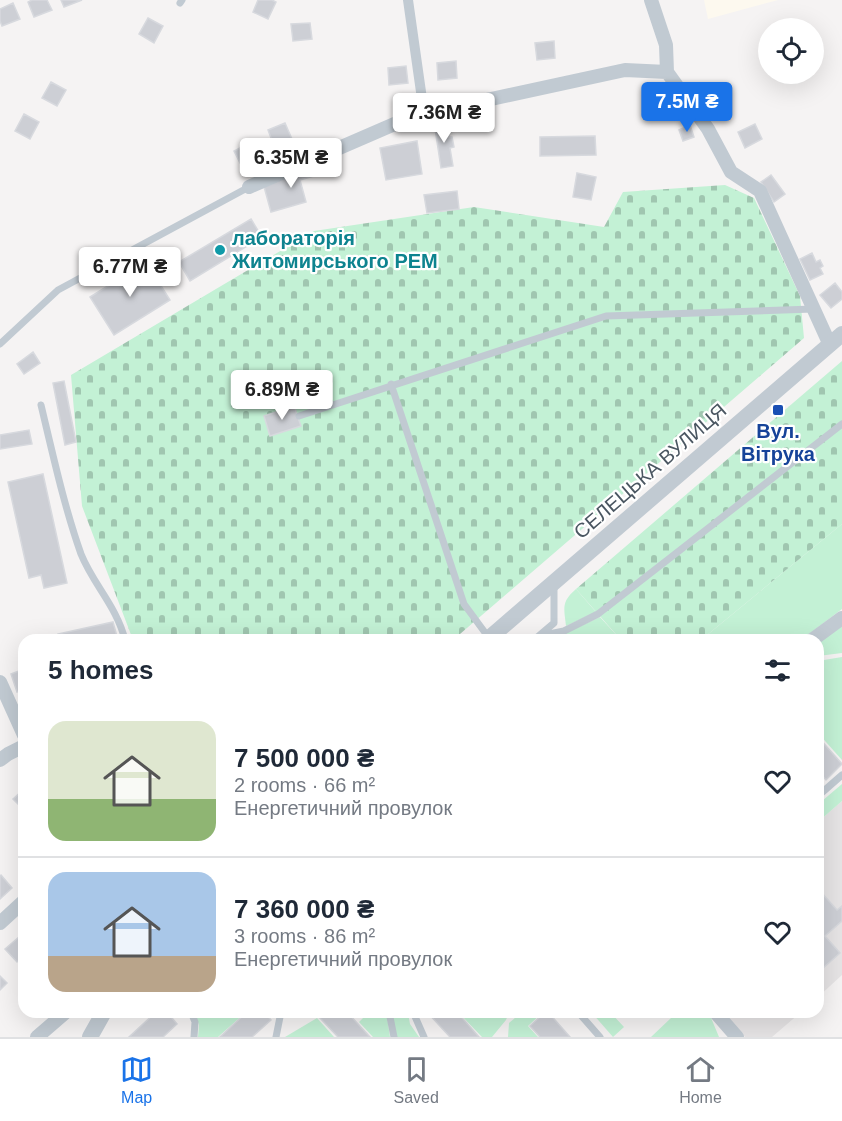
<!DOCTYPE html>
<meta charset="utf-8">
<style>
:root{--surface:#fff;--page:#f2f2f3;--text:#1f2937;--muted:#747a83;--line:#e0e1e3;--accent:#1a73e8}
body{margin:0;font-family:Helvetica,sans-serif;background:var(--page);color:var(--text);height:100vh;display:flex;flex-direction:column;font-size:22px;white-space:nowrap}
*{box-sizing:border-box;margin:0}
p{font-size:20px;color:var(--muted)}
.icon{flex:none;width:33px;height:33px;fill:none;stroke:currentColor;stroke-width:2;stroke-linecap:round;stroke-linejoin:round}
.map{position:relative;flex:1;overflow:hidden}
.drawer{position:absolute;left:18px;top:634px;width:806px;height:384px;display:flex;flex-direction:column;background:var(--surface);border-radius:18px;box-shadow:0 6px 24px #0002}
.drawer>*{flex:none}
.buttons{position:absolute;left:758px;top:18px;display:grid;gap:12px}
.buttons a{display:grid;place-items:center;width:66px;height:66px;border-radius:50%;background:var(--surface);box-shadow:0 6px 24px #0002;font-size:30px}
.price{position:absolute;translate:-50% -51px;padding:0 14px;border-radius:6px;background:#fff;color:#222;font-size:20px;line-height:39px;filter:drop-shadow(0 2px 3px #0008)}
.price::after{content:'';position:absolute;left:50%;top:36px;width:18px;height:14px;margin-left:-9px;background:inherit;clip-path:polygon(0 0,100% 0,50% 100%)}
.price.on{background:var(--accent);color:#fff}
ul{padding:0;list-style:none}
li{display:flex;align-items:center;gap:18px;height:150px;padding:0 30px}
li+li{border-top:2px solid var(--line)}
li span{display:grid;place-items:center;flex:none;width:168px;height:120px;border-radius:18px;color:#555}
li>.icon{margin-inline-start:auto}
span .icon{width:72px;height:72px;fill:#fffc;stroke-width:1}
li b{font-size:26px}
h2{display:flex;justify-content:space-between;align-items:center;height:72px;padding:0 30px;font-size:26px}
.tabs{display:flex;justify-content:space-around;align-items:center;height:84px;border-top:2px solid var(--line);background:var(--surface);font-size:16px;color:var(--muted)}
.tabs a{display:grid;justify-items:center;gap:3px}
.tabs .on{color:var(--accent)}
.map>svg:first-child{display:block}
</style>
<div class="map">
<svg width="842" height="1037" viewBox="0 0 842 1037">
<defs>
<pattern id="cemetery-stones" width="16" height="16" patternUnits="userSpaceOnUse" patternTransform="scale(1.5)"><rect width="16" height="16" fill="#c3f1d5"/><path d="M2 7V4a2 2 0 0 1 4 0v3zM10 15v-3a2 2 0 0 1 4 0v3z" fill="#a0c6b0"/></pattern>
</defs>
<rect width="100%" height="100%" fill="#f5f3f3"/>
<path fill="#fdf9ef" d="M704,0h74l-70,19z"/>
<path fill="#e6e4e5" d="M842,801v174l-24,22v-175z
M723,1013h77l-28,24h-27z"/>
<path fill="#c3f1d5" d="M842,524v85l-41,31h-100z
M576,589l20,23 -30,14c-2,-18 -5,-24 10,-37z
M600,617l21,23h-61l6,-7z
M842,624v29l-24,3v-13z
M842,657v103l-24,-27v-72z
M842,784v17l-24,21v-22l2,-2 2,3z
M522,1012l20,1 -14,13 10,11h-30l1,-14z
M667,1012l42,1 10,24h-68l20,-19z
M195,1013h50l-27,24h-20l1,-12z
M368,1013h16l3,3 3,21h-17l-14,-15z
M392,1013h16l2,11 9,13h-23z
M459,1013h50l-3,7 -14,17h-10z
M592,1013h19l13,14 -11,10z
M317,1018l17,19h-49z"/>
<path fill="url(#cemetery-stones)" d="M725,185l29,13 46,98 4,42 -351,302h-320l-51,-134 -11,-131 243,-144 160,-24 130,20 19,-35z
M842,361v163l-141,116h-80l-45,-51z"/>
<path fill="#cdcfd5" stroke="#d7d9de" stroke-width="1.5" d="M32,0h15l5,10 -18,7 -6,-15z
M61,0h21l-18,7z
M258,0h14l4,2 -8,17 -15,-7z
M13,3l7,16 -18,7 -2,-5v-12z
M148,18l15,8 -9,17 -15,-9z
M310,23l2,16 -19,2 -2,-17z
M554,41l1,17 -18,2 -2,-17z
M456,61l1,17 -19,2 -1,-17z
M406,66l2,17 -19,2 -1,-17z
M51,82l15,8 -9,16 -15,-8z
M24,114l15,8 -9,17 -15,-8z
M446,121l3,16h3l2,10 -4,1 3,18 -12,2 -7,-46z
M285,123l7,16 -18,7 -6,-16z
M755,124l7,15 -17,9 -7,-16z
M690,125l4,12 -11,4 -4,-11z
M595,136l1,19 -56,1v-19z
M255,140l6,12 -21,11 -6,-12z
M417,141l5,33 -36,6 -6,-32z
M337,163l1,6 -38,11 6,22 -35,10 -8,-29z
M577,173l19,4 -5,23 -18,-3z
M771,175l14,19 -11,8 -13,-20z
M457,191l2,18 -32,4 -3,-18z
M251,219l11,18 -72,44 -11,-19z
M812,253l4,9 4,-2 3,6 -3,2 3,6 -13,6 -10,-21z
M146,262l24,38 -56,35 -24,-38z
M835,283l7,9v7l-11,9 -11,-13z
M33,352l7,11 -16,11 -7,-10z
M64,381l12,61 -11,3 -12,-62z
M294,406l7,20 -31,10 -6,-20z
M29,430l3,14 -32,5v-14z
M43,474l24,109 -23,5 -3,-13 -12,3 -21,-96z
M113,622l5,18h-58l-2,-6z
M24,669v20l-7,3 -6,-18z
M818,737l24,27 -16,16 -8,-9z
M24,789v21l-11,-11z
M1,875l11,13 -12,11v-23z
M821,892l16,18 5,-4v15l-17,15 15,17 -18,16 -4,-4v-69z
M19,937l5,5v13l-7,7 -12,-13z
M0,976l7,7 -7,7z
M156,1012h11l10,12 -14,13h-34z
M247,1012h17l7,8 -19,17h-32z
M326,1012h21l23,25h-32l-18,-19z
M427,1012h30l22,25h-29z
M545,1012h3l22,25h-30l-10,-11z"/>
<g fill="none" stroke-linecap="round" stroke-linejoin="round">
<path stroke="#c1cad2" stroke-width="7" d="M180,3l2,-3
M0,344l58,-54 191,-103
M391,384l73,220 25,34
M41,405c12,50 23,101 40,149 12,30 36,53 44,86
M299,416l307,-100 207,-7
M539,636l25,-5 34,-17 244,-190
M534,640l20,-17v-37
M818,796l24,-21
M191,1012l4,10 -1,15
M389,1012l5,25
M413,1012l11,25
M578,1012l22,25
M276,1037l5,-25"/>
<path stroke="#c1cad2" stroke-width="10" d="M408,0l16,113"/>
<path stroke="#c1cad2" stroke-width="14" d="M651,0l15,45 1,27
M667,72l41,57 23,43 29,19 70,154
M249,187l164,-71 212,-46 42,2
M812,640l30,-22
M0,682l24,53
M0,760l8,-6 16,-8
M0,923l24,-22
M715,1012l22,25
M37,1037l29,-25"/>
<path stroke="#c1cad2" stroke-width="16" d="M487,640l355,-306
M90,1037l14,-25"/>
</g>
<circle fill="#0f9aa8" stroke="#fff" stroke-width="2" cx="220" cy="250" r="6"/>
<rect fill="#1a4fb4" stroke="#fff" stroke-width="2" x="772" y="404" width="12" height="12" rx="3"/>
<g text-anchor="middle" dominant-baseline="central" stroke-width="4.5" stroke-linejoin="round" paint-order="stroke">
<g font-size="20" font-weight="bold" fill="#0d838f" stroke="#fff" text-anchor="start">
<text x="232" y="238">лабораторія<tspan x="232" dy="23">Житомирського РЕМ</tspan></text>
</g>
<g font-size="20" font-weight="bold" fill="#164399" stroke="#fff">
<text x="778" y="431">Вул.<tspan x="778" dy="23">Вітрука</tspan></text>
</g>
<g font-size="20" fill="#4a5661" stroke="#fff">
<text transform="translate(650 471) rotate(-41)">СЕЛЕЦЬКА ВУЛИЦЯ</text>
</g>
</g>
</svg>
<div class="buttons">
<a><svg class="icon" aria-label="locate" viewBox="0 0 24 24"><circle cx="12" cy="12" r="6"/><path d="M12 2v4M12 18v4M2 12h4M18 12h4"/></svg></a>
</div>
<b class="price on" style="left:687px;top:133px">7.5M ₴</b>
<b class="price" style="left:444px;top:144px">7.36M ₴</b>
<b class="price" style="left:291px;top:189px">6.35M ₴</b>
<b class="price" style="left:130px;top:298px">6.77M ₴</b>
<b class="price" style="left:282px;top:421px">6.89M ₴</b>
<section class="drawer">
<h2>5 homes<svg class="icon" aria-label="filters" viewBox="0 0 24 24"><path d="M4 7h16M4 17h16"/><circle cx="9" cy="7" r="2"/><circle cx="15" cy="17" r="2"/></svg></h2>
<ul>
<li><span style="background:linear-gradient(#dfe7d0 65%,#8fb573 0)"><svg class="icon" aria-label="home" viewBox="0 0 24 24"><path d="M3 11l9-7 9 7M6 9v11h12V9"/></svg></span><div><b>7 500 000 ₴</b><p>2 rooms · 66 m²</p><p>Енергетичний провулок</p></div><svg class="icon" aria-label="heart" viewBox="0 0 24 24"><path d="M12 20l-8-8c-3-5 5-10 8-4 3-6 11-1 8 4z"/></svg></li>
<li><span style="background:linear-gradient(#a9c7e8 70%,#b9a48a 0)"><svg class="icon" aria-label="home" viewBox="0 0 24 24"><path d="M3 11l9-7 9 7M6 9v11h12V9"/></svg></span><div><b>7 360 000 ₴</b><p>3 rooms · 86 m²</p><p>Енергетичний провулок</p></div><svg class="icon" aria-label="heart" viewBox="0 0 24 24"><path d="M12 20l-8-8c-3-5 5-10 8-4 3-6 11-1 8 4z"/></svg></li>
</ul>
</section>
</div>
<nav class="tabs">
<a class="on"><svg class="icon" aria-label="map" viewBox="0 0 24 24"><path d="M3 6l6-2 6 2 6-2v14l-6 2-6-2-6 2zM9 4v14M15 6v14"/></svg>Map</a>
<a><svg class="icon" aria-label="saved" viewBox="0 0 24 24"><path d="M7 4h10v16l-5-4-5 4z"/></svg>Saved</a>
<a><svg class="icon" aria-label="home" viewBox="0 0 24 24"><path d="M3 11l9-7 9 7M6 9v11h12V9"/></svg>Home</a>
</nav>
